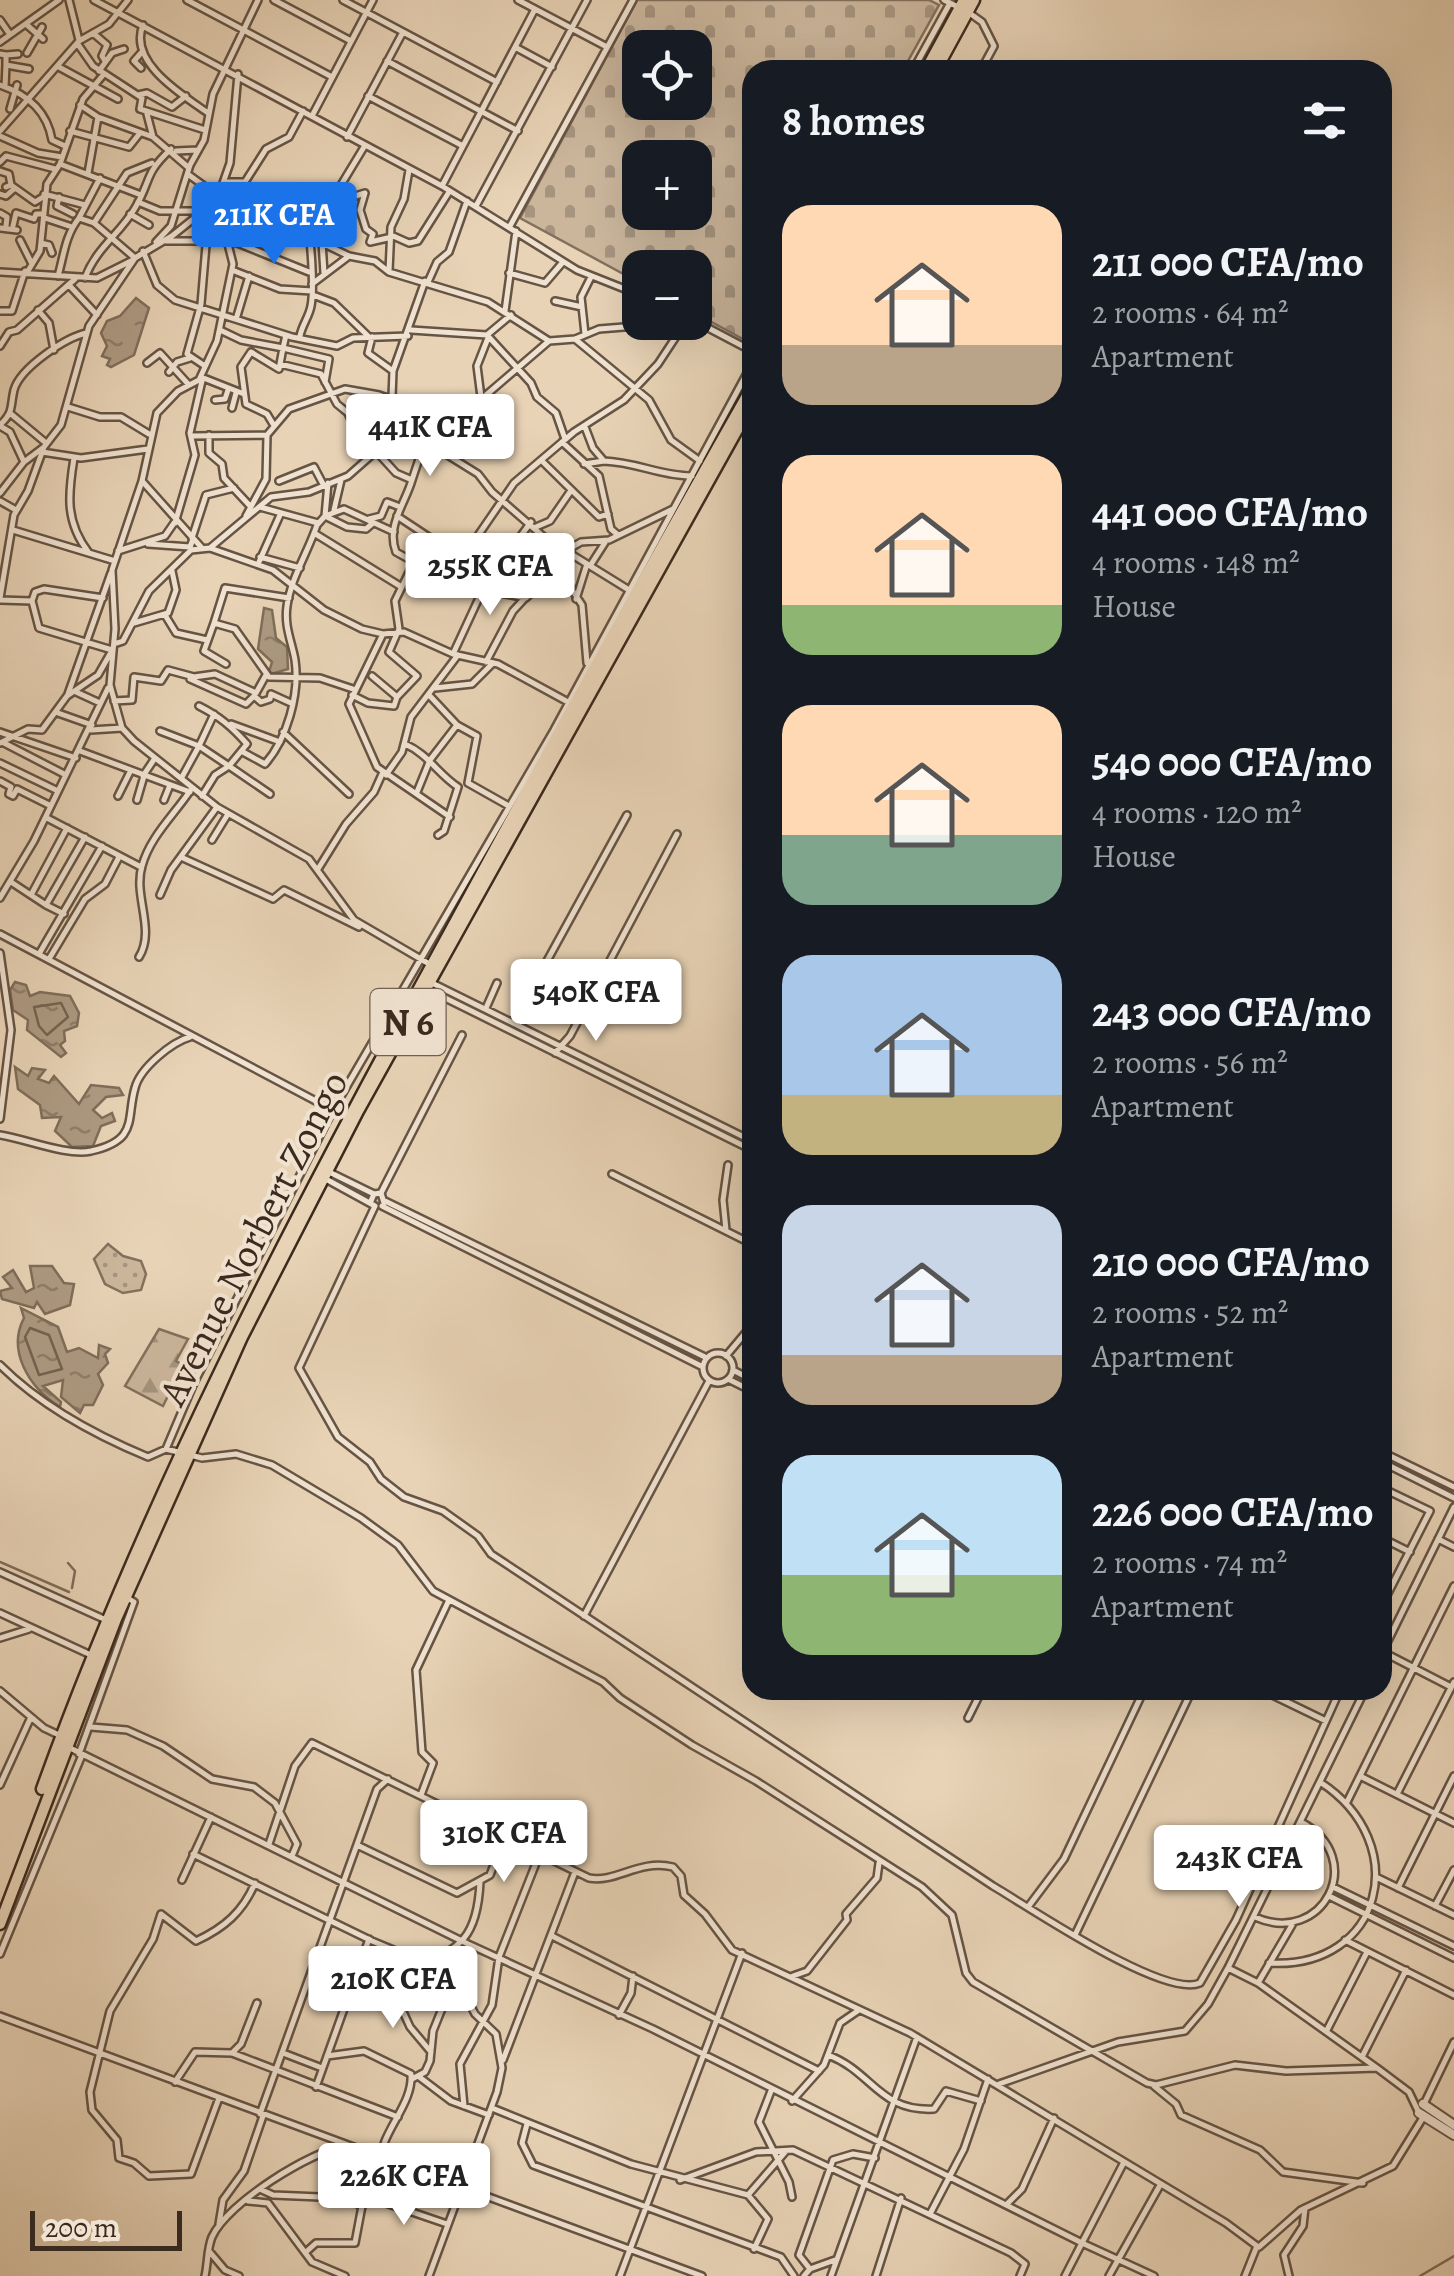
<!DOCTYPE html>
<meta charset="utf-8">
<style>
:root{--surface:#171b24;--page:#20242c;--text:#f1f3f6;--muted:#9ea1a6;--accent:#1a73e8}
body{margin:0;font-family:Alegreya,serif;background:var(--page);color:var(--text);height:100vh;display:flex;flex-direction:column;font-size:38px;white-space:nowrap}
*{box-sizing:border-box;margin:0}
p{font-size:32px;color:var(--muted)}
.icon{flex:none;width:55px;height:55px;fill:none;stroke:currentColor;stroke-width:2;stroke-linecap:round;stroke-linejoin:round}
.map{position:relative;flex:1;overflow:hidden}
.details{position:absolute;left:742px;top:60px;width:650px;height:1640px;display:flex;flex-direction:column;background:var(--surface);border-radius:30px;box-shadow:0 10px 40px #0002}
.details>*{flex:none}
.fabs{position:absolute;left:622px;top:30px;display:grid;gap:20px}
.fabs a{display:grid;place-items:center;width:90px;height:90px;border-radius:20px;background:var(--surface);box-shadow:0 10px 40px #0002;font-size:50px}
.scale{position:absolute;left:30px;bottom:25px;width:152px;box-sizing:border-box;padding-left:10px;border:5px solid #3b2a1e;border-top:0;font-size:28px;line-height:35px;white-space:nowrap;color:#3b2a1e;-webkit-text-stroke:8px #f0e2d0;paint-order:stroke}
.price{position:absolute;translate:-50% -85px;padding:0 22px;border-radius:10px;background:#fff;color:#222;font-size:32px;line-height:65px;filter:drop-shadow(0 2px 5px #0008)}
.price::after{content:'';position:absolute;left:50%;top:60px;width:30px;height:22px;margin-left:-15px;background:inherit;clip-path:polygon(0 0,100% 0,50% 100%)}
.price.on{background:var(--accent);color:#fff}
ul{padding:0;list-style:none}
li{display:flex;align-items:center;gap:30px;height:250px;padding:0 40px}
li span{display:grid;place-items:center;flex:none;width:280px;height:200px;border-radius:30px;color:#555}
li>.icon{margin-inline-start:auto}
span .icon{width:120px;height:120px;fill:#fffc;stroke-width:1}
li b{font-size:42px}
h2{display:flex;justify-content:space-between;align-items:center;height:120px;padding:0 40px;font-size:42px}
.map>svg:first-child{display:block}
</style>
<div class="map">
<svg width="1454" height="2276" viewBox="0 0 1454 2276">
<defs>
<pattern id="grass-dots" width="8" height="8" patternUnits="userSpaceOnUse" patternTransform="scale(2.5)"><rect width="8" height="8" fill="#cbb69c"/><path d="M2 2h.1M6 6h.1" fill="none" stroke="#a6947f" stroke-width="1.8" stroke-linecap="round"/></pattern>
<pattern id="forest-firs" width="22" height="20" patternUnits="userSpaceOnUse" patternTransform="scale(2.5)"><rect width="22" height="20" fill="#cbb69c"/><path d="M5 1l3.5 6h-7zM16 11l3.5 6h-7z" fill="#a6947f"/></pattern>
<pattern id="cemetery-stones" width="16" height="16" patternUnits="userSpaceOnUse" patternTransform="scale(2.5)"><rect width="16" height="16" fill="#cbb69c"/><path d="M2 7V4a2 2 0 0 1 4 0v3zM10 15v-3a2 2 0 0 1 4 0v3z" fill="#a6947f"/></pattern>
<pattern id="water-ripples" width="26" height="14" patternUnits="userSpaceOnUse" patternTransform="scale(2.5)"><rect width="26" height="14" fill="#ad9a82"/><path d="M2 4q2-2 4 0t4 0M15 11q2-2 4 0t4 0" fill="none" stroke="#8e7e6a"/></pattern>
</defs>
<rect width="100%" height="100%" fill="#e8d3b6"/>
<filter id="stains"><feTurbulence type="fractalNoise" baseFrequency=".002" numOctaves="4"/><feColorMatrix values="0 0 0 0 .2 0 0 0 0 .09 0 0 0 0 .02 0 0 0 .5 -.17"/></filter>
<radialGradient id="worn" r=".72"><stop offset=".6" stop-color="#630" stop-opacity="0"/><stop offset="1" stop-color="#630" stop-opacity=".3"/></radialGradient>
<path fill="url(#grass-dots)" stroke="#83705d" stroke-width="2.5" d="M108,1244l15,12 18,5 5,13 -5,16 -18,3 -18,-9 -11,-25z"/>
<path fill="url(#forest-firs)" stroke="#83705d" stroke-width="2.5" d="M159,1329l29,10 -12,22 7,4 -20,41 -38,-20z"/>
<path fill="url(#cemetery-stones)" stroke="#83705d" stroke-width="2.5" fill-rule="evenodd" d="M637,0h292l10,5 -36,65h-151v274l-57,-31v-45h-55v15l-120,-65zM640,48h55v54h-55zM640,158h55v54h-55z"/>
<path fill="url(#water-ripples)" stroke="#7f6d5a" stroke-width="2.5" d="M136,298l13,10 -15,47 -23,12 -4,-2 3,-6 -8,-3 5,-10 -6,-13 6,-12 13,-5z
M264,608l8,2 4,28 11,9 1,22 -20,6 4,-13 -14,-13z
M15,982l11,3 4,11 10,-4 30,4 9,17 -2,13 -13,5 1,10 -5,4 6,8 -5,4 -34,-27 1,-10 -15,-10 -3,-20z
M15,1067l13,9 4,-8 13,2 -7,9 11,4 5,-7 25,28 12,-19 28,3 4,7 -17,2 -13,13 9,8 10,-5 3,8 -14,5 -8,20 -21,1 -17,-16 6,-14 -19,1 -2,-13 -22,-16z
M30,1266h22l12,17 10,1 -4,21 -25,9 -8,-12 -3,6 -32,-9 -2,-8 12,-3 -9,-11 10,-7 13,22 8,-4z
M21,1308l37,19 9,25 12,-4 19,10 1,-13 11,4 -5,5 3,9 -10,11 5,11 -10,20h-9l-4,8 -19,-16 2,-17 -20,6 18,16 -1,5c-32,-20 -53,-57 -36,-89z"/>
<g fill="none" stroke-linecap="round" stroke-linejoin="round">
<path stroke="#746250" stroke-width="2.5" d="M61,1003l7,14 -21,18 -8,-9 -5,-19z
M30,1328l19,7 13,34 -23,6 -14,-38z"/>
<path stroke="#7f6d5a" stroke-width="2.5" d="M0,1562l69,30
M68,1563l7,8 -3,17
M1420,2276l34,-20"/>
<g stroke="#665444" stroke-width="10">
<path id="minor" d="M69,0l10,40
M94,0l348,186 135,84 63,25
M187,0l145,77
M274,0l77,41
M343,0l154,82
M518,0l89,47
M944,0l14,7
M968,12l14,10 12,24 -13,24
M0,20l9,13
M27,25l16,14
M143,25c-15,37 38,69 65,88
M93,33l14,12 -5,11 3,5
M0,42l59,-42
M77,43l16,23 49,32 -2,11 65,21
M515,47l37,20
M27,53l15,-26
M0,54l6,1v10
M6,55l12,-1
M387,61l131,70
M57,66l61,33
M141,68l-7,-7 7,-8
M913,70l37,-67
M99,71l13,-18 12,-4
M238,74l-8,89 -13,37 16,64 -16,77 -18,39 -21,11 -21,22 -15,68 -30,89 3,59 -5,56 12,43 12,13 83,66 92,52 45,61 77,45
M0,85c27,9 47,25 52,55l13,6
M5,87l1,-22 23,4
M138,95l9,-2 25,14 14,-11
M368,96l95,50
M80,105l18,12 -10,56
M10,109l7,-24
M147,114l6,23 36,31
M312,116l61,-116
M98,117l55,20
M0,131l79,-90 30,-17 19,-24
M70,131l59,16 11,-14
M0,136l38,17 24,4
M347,137l56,-105
M176,151l22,-1
M0,162l6,-6 49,13
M60,164l81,31
M0,171l9,3 2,11
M189,175l29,21
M225,182h20l21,-33 23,-12 14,-26
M442,186l93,-177
M6,187l5,-2 24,17 8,-5
M0,194l6,2 9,-8
M44,194l41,11
M335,195l11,4 19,-6 -5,17 6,19 7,5 -3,8 22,-5
M59,197l-2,9 16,8
M138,202l22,9h38
M476,206l111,-206
M0,213l7,4 -1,9
M130,214l19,11
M45,218l27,9
M79,218l21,-40
M13,226l3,-13 18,6 2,-5h8
M510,226l123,-226
M0,228l17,2
M222,228l37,7 27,-17h23l26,-23 29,-48
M391,235l18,8 9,-2 31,-49
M225,238l84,34
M312,238l37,18 26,5 14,11 99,30 61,39
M20,240l12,24
M166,241h39
M156,242l15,-16 19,-61 14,-25 9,-46 45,-94
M322,242l2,31
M41,243l8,2 3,8
M143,251l14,34 18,15 117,37 45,9 16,-8 55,-2
M135,258l-41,-35 33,-50 25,-10
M232,270l48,19 32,2
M28,271l12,-20 7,-67 13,-20 23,-65 21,-25
M389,271l2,-44 13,-28 5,-29
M0,272l97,6 36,-18
M509,273l36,10 18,-21
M58,276c6,-21 7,-40 21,-58l15,5
M85,278c11,-30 35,-44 50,-70 17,-28 8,-33 36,-59
M428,282l9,-20 12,-10 18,-51
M312,284l37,-28
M69,285l28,30
M313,295l21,8 34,33
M555,301l27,6
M38,310l11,13 5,27
M0,311h12l13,-40
M505,311l11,-80
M237,316l12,-40
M695,321l57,30
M220,330l21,10 42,8 -3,16
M411,330l76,5 24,-20
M585,334l-4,-37 10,-20
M286,335l-3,13 46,11 -4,23
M487,335l44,48 6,14 19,16 9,26
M300,336c2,-11 9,-19 11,-30 3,-15 1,-72 -6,-86
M372,337l-4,16 25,18
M575,339l74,61 22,40 29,21
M0,346l9,-14 8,-2 58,-51
M147,363l13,-10 29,32
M205,366l-18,-12 14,-50 7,-82
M169,372l8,-10 13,-4
M201,377l43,17
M392,397l1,-26 32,-90
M481,397l-4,-31 11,-28
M215,400l10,-1 3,-9
M397,401l14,28
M68,407l32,10h21l28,17
M232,408l4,-15
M11,414l35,29
M273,424l-6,-10 -21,-10 -5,-37 10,-15 28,17 1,-5 41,10 16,30 11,9 20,45
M0,425c14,-13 10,-18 14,-35 6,-22 52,-53 73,-57
M0,426l10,6 14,30 20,-15
M585,427l8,21 11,13c32,1 56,15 88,15
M413,429l12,12 53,33 14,18 53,46 84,52
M209,435v18l13,11 2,14 27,29
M191,436l76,-1
M562,442l37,34 12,53 7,6
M376,451l20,22 16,7c-7,24 -26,46 -16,72l18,10 -19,39 4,28 -10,23 28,24 -20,21
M42,452l39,6 67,-9
M74,458c-6,37 -9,64 15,95
M541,460l58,57 9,-3
M584,464l20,-3
M412,480l13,-39
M279,481l35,-14 9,17
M143,482l58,65
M0,493l24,-31
M0,501l16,9
M260,507l58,16
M334,510l7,-30
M246,516l20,-37 1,-44 22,-26 56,-20 34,6 53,19
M397,516l50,33 15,3
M369,519l12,-3 6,-14 13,5
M175,523l20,-68 -5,-22 12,-52
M373,523l-7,6 -19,-2 -22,-11 19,-7 50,23
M536,527l14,-6 20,-29
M13,530l102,31
M314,533l86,53
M192,538l14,-43 28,-7
M545,539l3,14 34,52 5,58
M148,544l42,3 3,-8
M210,548l63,22 51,40 38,19 21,5 21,-2 49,22 45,10 70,38
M567,550l14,-8 28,-2 64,-31
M118,551l47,-15 9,-13
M572,554l-46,44 -31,-6 -38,-27 9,-24 11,-4 37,-54 60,-51 50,-32 34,-36 25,-38
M260,557l40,11
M259,562l21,-47
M590,566l16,-25
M0,598l14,-83 14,-24 16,-44 17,-22 28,-99 46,-68 37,-22 45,-36
M289,598l-64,-10 -11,35 21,6 34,48 51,1 33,11
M576,599l11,-35
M0,600l32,1 3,-9 9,-3 59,9
M32,601l7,27 73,22
M165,615l11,18 31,7
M134,623l34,-10 8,-23 -4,-19
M214,623l-10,28 22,13
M383,634l-34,70 28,63 73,50
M114,644l9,-3 26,-50 42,-41 19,-2 61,-51 38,-5 39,-16 34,-30 50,-32 53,-18 64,-55 26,-2 24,-10 87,-7
M453,654l32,-69 46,-63
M486,662l27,-51 12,-13
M190,679l56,25 8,-8 7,6 9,-3 1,-5 22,10
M435,688l37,-4 21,-21
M76,692l24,11
M68,694l43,-121
M352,695l16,8 26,3 3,-9 -25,-21
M114,701l18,-1 2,-23 27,4 7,-11 26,7 21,-3 41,19 10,-18
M199,706c20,10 33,21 48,38l-18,22 -30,-20 15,-32
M58,713l34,12
M231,724l49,18
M457,725l20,11 -9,47 39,22
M91,730l31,-2
M160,731l39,15 -17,31
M0,732l76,26
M283,732l66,62
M2,742l64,33
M0,743l28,-14 14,1 25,-34 31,-21 12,-21
M405,744c23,10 33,30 53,43l-14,44 -6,4
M80,751l110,41
M243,752l22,12c22,-25 35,-70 30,-104 -3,-18 -11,-33 -8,-54 4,-28 21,-54 30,-81l8,-9 3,-33
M0,763l58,28
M386,775l16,-23 9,-35 47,-62
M143,776l12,-18
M0,781l11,6 -2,7 4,2 4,-7 34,17
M417,792l13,-32 27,-35 -28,-30
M118,796l12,-24
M202,796l13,-21 14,-9 41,28
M137,800l7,-24
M164,800l6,-15
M47,818l94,49
M212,840l16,-26
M183,858l90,41 11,-9 75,37
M318,869l28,-45 28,-32 9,-20
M11,882l35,23
M31,895l36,-67
M160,895l11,-25 46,-63
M0,898l34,-57 74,-153
M64,914l-18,-9 39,-68
M0,934l346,183
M0,953l11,77 -11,89
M39,954l63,-108
M139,957c17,-27 -6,-61 3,-91 8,-30 34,-53 50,-78
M49,959l36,-60 20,-15 14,-27
M432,983l320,158
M427,989l325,161
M486,1008l11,-25
M513,1023l114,-208
M555,1053l15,-17 107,-202
M0,1135c26,4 66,21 91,16 48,-11 35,-32 44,-63 5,-20 37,-46 55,-51
M327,1171l47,23
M612,1174l140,70
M324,1178l51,28
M381,1193l81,-158
M371,1201l3,-7 7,-1 3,10
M385,1201l322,157
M375,1206l-76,162 39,69 32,25 11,17 23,18 39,14 35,25 13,18 502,332c36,21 171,113 207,97l36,-63 104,-230
M382,1206l321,161
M726,1230l-3,-30 5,-35
M703 1368a15 15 0 1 1 30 0a15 15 0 1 1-30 0Z
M726,1356l26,-31
M0,1365c41,41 95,70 148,92l18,-8 28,-66 139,-273 221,-380 198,-366
M733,1370l19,10
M728,1379l24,12
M166,1449l36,9 34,-4 36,11 89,53 37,27 35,46 170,91 17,16 72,47 64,36 166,106 30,28 14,58 7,9 174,101 9,2 79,-20 51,6 91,-3 32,24 10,21
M1382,1452l72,35
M1382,1462l72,36
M1382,1488l48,23 -48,94
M1382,1538l28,14
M1438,1539l16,8
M0,1572l106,48
M0,1613l93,43
M584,1616l125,-235
M0,1638l29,-9
M1383,1652l68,35
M1382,1653l72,-146
M1262,1690l64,31
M1365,1690l-137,278 30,15 119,85
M0,1691l44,37 17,8
M968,1718l14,-28
M91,1727l36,3 36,16 49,33 42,8 21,16 22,41 -5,12
M70,1748l398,196 185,85 429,214 41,-79
M79,1754l55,-152 -8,-5
M1360,1776l94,47
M0,1785l31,-68
M1397,1794l57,-112
M421,1795l12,-32 -11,-11 -6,-82 33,-70
M1347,1802l107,-216
M269,1844l26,-78 17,-23 277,135c28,5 49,-19 84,-11l8,9 3,19 21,19 27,36 178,83 316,190 31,23 -12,30
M357,1845l100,48 33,-18 15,-39
M193,1854l179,87 82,34 21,39 21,20 6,34 -5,24 -68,184
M1376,1877l78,38
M182,1880l29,-63
M1333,1887l121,59
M1398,1888l56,-112
M1329,1896l125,62
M1435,1906l19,-36
M1028,1907l36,-48 80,-169
M1255,1917c68,30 114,-59 46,-95
M1075,1935l117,-245
M552,1936l267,135
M1345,1940l109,55
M0,1954l82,-199
M1269,1963c114,7 145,-120 51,-181
M793,1976l14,-5 40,-51 -1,-6 31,-36 2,-15
M390,1983l20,44 21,25
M1258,1983l34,-58
M345,2005c19,-9 38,-20 56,-30 52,-26 76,-27 79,-93
M619,2015l12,-22 2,-17
M0,2016l702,260
M1327,2030l40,-78
M232,2053l9,-9 16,-41
M283,2053l39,15
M828,2055c45,17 51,57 106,54l12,-18 35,10
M1363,2055l43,-85
M503,2060l72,-188
M418,2076l33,25 38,14
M412,2079l13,-7 5,-11 3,-30 35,-87
M175,2082l20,-30 37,1 166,64
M999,2084l119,-42 67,-11 23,-27 20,-36
M1154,2086l22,18 5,11 79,35 23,22 80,11
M316,2087l53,-148
M771,2091l-12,31 30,60 3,15
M219,2098l-28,76 -42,2 -15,-13 -15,-5 -2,-18 -25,-30 -2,-18 20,-81 43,-72 8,-25 35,27c28,-13 47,-29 59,-58
M792,2101l32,-36 16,-42 19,-13
M1424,2104l30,-62
M464,2106l-4,-42 32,-59 7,-48 41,-104
M492,2108l139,56 117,31 38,-44
M260,2114l117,-325 11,-10
M527,2124l-5,19 11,22 248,92 13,19
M680,2180l76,-28 37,-2 218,103 14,11 -5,12
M262,2190l11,5 70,3 19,8c25,-18 14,-42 23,-65 9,-22 28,-44 26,-67l-47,-23 -37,5
M748,2195l20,24 -14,30
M371,2198l76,26
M248,2201l20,2 44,59 33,14
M1006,2205l16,-16 32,-71
M931,2212l33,-63 24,-70
M219,2224l4,-24 21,-29 19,-55
M1259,2247l42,-37 92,-44 31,-50
M209,2251l16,19 14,6
M306,2252l10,-9h39l7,-37
M810,2269l-11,-14 34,-95 20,-6 22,4
M205,2276c3,-13 2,-27 7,-39 15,-34 99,-86 135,-92
M620,2276l122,-323
M804,2276l6,-7 25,-9
M831,2276l86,-239
M876,2276l25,-78
M1065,2276l17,-33 72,33
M1109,2276l50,-89
M1289,2276l-5,-21 19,-29 2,-18"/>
</g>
<g stroke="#665444" stroke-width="12">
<path id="tertiary" d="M1423,2104l31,21
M1419,2113l35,22"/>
</g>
<g stroke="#3b2a1e" stroke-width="15">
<path id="primary" d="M926,70l38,-70
M936,70l38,-70
M42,1789c104,-289 245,-559 392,-828 104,-192 210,-384 318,-574
M0,1924l116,-305 126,-282 116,-226 394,-708"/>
</g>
<use href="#minor" stroke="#f0e2d0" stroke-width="5"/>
<use href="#tertiary" stroke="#f0e2d0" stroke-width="8"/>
<use href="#primary" stroke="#e8d3b6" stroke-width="10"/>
</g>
<g text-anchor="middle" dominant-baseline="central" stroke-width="8" stroke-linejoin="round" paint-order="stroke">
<rect fill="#f0e2d0" stroke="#716153" stroke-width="2.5" x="370.5" y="989" width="75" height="66" rx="8"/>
<g font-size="38" font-weight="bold" fill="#3b2a1e">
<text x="408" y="1022">N 6</text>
</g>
<g font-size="40" fill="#3b2a1e" stroke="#f0e2d0">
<text transform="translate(253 1238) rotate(-63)">Avenue Norbert Zongo</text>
</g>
</g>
<rect width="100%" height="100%" filter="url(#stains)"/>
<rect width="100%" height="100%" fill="url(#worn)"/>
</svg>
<div class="fabs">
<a><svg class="icon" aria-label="locate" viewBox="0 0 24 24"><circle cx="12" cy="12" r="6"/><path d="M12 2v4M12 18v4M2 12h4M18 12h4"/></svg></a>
<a>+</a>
<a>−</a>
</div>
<div class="scale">200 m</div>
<b class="price on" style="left:274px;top:267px">211K CFA</b>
<b class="price" style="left:430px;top:479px">441K CFA</b>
<b class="price" style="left:490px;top:618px">255K CFA</b>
<b class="price" style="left:596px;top:1044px">540K CFA</b>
<b class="price" style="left:504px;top:1885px">310K CFA</b>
<b class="price" style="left:1239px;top:1910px">243K CFA</b>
<b class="price" style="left:393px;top:2031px">210K CFA</b>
<b class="price" style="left:404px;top:2228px">226K CFA</b>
<section class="details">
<h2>8 homes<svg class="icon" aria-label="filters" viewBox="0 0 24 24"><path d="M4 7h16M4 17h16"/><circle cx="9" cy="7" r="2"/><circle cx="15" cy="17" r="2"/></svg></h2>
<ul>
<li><span style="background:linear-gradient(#ffd9b3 70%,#b9a48a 0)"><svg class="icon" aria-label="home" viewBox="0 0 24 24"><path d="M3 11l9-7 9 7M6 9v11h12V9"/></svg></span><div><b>211 000 CFA/mo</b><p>2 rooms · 64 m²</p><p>Apartment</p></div></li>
<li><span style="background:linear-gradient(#ffd9b3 75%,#8fb573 0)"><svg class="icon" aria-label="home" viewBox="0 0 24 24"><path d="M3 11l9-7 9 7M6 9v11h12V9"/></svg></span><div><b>441 000 CFA/mo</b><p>4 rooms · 148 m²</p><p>House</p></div></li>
<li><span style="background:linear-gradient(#ffd9b3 65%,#7fa58c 0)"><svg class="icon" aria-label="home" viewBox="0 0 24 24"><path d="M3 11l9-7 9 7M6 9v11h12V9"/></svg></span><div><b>540 000 CFA/mo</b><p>4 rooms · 120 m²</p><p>House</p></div></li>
<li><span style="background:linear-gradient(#a9c7e8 70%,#c2b280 0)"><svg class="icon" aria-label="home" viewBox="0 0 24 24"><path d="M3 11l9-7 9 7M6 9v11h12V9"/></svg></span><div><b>243 000 CFA/mo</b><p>2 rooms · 56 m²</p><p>Apartment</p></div></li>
<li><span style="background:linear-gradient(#c9d6e8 75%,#b9a48a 0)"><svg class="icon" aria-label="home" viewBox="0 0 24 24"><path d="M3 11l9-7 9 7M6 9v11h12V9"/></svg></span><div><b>210 000 CFA/mo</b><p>2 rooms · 52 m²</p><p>Apartment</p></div></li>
<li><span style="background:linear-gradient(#bfe0f5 60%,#8fb573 0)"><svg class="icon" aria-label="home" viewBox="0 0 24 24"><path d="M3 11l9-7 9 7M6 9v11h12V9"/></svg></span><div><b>226 000 CFA/mo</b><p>2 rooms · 74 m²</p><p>Apartment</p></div></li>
</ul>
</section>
</div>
